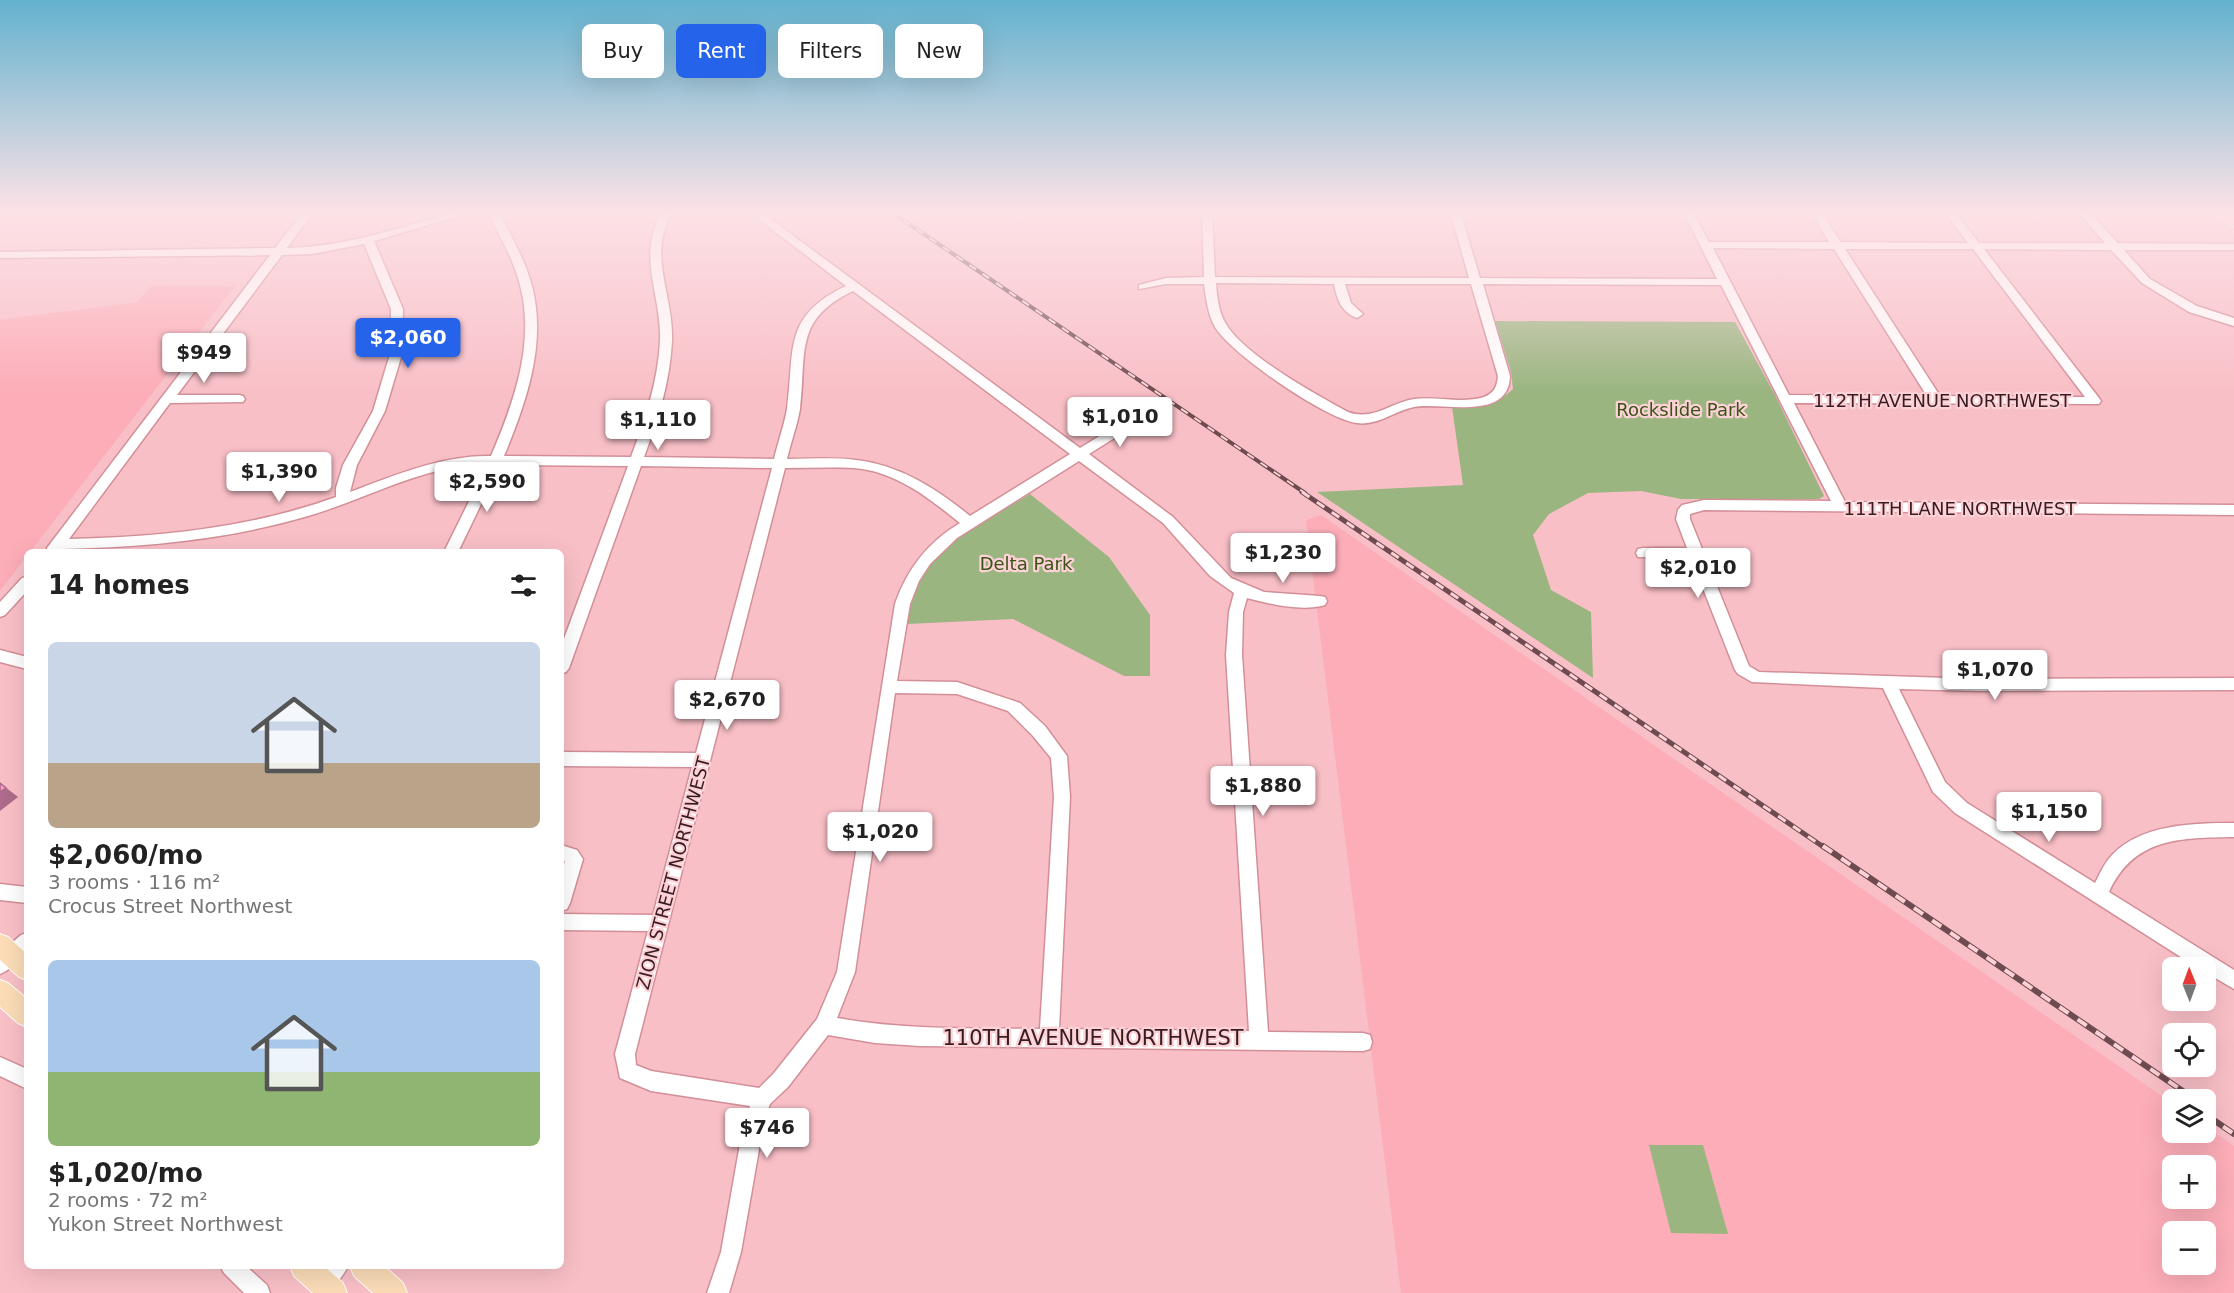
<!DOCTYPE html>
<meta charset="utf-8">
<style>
:root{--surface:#fff;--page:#f6f6f6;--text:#222;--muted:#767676;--accent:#2563eb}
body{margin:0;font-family:"DejaVu Sans",sans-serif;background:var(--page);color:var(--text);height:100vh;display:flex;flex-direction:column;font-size:22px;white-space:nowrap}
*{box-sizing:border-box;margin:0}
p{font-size:20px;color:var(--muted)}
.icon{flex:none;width:33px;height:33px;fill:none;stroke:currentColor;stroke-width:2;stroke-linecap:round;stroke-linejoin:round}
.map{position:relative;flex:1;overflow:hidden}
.side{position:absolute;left:24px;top:549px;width:540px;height:720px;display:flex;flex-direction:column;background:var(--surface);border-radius:9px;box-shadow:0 6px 24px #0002}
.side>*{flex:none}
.hud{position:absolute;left:582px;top:24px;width:570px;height:54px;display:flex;gap:12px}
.needle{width:39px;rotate:359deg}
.buttons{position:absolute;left:2162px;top:957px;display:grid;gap:12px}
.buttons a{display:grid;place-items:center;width:54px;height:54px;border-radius:9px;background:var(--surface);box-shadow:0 6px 24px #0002;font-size:30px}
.price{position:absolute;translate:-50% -51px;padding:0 14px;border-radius:6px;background:#fff;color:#222;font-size:20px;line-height:39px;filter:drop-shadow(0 2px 3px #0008)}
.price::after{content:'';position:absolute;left:50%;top:36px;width:18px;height:14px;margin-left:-9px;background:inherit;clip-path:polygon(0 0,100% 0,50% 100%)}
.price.current{background:var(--accent);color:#fff}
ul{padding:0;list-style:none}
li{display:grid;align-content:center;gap:12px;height:318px;padding:0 24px}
li span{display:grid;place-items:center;height:186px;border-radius:9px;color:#555}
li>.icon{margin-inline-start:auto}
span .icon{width:108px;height:108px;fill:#fffc;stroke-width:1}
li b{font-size:26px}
h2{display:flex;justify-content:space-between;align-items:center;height:72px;padding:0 24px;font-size:26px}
.tag{padding:0 21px;border-radius:9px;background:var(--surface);box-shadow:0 6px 24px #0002;font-size:21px;line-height:54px}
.tag.current{background:var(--accent);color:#fff}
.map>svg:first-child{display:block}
</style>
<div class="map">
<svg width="2234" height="1293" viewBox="0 0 2234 1293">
<rect width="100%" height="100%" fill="#f9bfc7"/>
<path fill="#fcadb8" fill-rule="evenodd" d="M152,285l83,1 -205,266h-3v4l-27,35v-271l137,-18z
M1321,515l851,588v29h33v-6l29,20v147h-833l-95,-773zM2172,1166h33v32h-33zM2172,1232h33v32h-33z"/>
<path fill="#9ab580" d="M1495,321l240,1 40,73 49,101 -5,3h-138l-40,-8 -53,2 -39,21 -16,21 18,55 40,22 2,66 -276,-186 146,-7 -11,-78c26,0 41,1 61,-18l-2,-17z
M1030,494l79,63 41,58v61h-26l-111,-57 -106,5c2,-12 3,-26 8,-37 22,-46 74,-68 115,-93z
M1649,1145h54l25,89 -57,-1z"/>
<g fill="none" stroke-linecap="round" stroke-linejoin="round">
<g stroke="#d38f98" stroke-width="3">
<path id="minor" d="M304,211h10l-27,37c59,-1 116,-22 173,-37h16l-102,30 29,68 -1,45 -17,57 -28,54 -7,27c45,-17 93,-37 141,-36 24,-56 46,-118 27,-178 -7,-24 -21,-45 -30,-67h10c13,24 27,49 34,75 15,58 -6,117 -28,170l127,1c14,-38 27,-75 29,-116 2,-47 -25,-86 3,-130h10c-27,44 1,83 -1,130 -2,41 -14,78 -28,116l130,2c4,-17 10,-33 13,-50 8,-59 -5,-93 59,-123l-98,-75h12l320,237 60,-37h8l2,3 -2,3 -59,37 84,63 58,61 33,14 56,4 5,1 2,4 -2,4c-23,7 -55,-1 -78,-7l-4,14 -1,43 26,377 95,1 7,2 2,7 -2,7 -7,2 -443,-5 -45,-3 -47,-8 -40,52 -18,17 -6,17 -23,131 -12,41h-22l14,-41 23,-131 6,-15 -99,-15 -31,-13 -5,-24 33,-123 -87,-1v-16l92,1 39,-148 -131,-1v-14l135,1 76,-285 -131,-2 -72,202 -3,4 -5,2v-27l67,-181 -128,-1 -42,87h-14l43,-87c-62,-1 -120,34 -179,51 -81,24 -163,31 -247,33l-3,3h-9l-2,-4 223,-293 -270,3v-6l275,-4zM364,244l27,65 -1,45 -17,57 -30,54 -7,23v9c-86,31 -176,40 -267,42l101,-136 73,-1 2,-3 -2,-3 -4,-1h-62l105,-140 30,-1zM853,291l217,163 -100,62c-33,-27 -70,-51 -114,-56 -22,-3 -46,-1 -69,-1 4,-17 10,-33 13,-50 7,-56 -7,-89 53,-118zM1079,461l84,62 47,53 24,17 -5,19 -3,43 23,376 -190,-2 11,-232 -3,-41 -22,-30 -25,-23 -63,-21 -60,-1 13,-77 9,-23 11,-17 27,-26zM785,468c23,0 46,-1 69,0 41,3 75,30 106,55 -32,19 -53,46 -65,81l-58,368 -20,47 -43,54 -15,15 -108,-17 -15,-6 -1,-11zM895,693l62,1 51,17 25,25 18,22 3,39 -14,232c-68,-1 -136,1 -203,-11l18,-46z
M1202,211h10l3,66 254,1 -19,-67h10l20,67 237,1 -34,-68h10l16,31h120l-19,-31h10l21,31 127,1 -24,-32h10l25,32h126l-28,-32h11l30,32 116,1v6h-110l26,29 47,27 37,12v8l-45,-14 -47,-29 -31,-33 -127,-1 115,149 2,3 -2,3 -305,-1 51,99 389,3v10l-530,-5 -14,4v5l59,147 10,6 220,7 255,-1v12l-255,1 -80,-2 46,93 22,21 128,80c5,-9 9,-20 17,-28 29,-31 82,-32 122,-32v14c-53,1 -100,0 -125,55l125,78v19l-29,-17v-4h-7l-243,-155 -22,-21 -50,-104 -131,-6 -14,-8 -3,-4 -44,-112 -53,-1 -2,-4 2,-4 5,-1h44l-11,-29 2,-9 4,-5 22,-5 127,1 -110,-216 -238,-1 27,92c-1,46 -68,26 -96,31 -20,4 -36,19 -57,16 -30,-3 -126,-69 -142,-96 -7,-12 -9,-29 -11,-43h-38l-27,5v-4l27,-7 38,-1zM1713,248l121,1 93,147 -138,-1zM1845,249h128l112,148 -145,-1zM1216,283l118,1c3,15 7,28 23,34l6,-4 -12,-11 -6,-19h126l27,92c-1,11 -4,17 -14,21 -22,7 -47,-1 -70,2 -24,4 -41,22 -66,13 -32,-17 -101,-56 -120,-85 -9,-12 -11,-29 -12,-44z
M27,577v14l-22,24 -5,2v-15l22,-24z
M0,650l27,7v12l-27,-7z
M561,845l16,5 6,9 -13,44 -3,6 -6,2v-37l4,-13h-4z
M0,884l27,3v16l-27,-3z
M27,933v20l-21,18 -6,3v-21l21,-18z
M0,1057l27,12v20l-27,-13z
M220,1266h26l21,19 3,8h-26l-20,-20z
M323,1266h25c-5,11 -15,22 -26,27l-8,-3 -3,-8z"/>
</g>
<g stroke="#fff" stroke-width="2">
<path id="major" d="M2216,211h15l3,3v12l-5,-1z
M0,934l8,3 19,17v26l-8,-3 -19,-17z
M0,980l8,3 19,16v28l-9,-4 -18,-16z
M290,1266h34l19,17 4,10h-34l-19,-17z
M350,1266h34l19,17 4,10h-34l-19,-17z"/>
</g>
<use href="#minor" fill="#fff" fill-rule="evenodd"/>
<use href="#major" fill="#fbdcb7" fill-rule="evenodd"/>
<g stroke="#6e4b50" stroke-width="4">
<path id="rail-far2" d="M890,211l415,282"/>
</g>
<g stroke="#6e4b50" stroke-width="5">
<path id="rail-far1" d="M1302,492l523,356"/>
</g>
<g stroke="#6e4b50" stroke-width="6">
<path id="rail" d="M1823,846l373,254
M2205,1114l29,20"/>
</g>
<use href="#rail-far2" stroke="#fdd1d6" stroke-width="2" stroke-dasharray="8" stroke-linecap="butt"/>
<use href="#rail-far1" stroke="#fdd1d6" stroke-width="3" stroke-dasharray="9" stroke-linecap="butt"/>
<use href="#rail" stroke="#fdd1d6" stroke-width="4" stroke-dasharray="11" stroke-linecap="butt"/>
</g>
<path fill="#ae6b8b" d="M0,783l18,14 -18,14z"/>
<path fill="#f899c7" stroke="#ae6b8b" stroke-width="1.5" d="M0,783l6,5 -6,4z"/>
<linearGradient id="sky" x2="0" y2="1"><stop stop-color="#63b2ce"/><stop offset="0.54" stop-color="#fce2e6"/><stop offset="1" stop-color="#fce2e6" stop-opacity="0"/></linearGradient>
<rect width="2234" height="392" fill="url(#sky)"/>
<g text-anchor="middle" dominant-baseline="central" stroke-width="4.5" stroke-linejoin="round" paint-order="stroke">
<g font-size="18" fill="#371d21" stroke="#fdd1d6">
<text x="1942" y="400">112TH AVENUE NORTHWEST</text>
<text x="1960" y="508">111TH LANE NORTHWEST</text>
<text transform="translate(673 873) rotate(-75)">ZION STREET NORTHWEST</text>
</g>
<g font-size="18" fill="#395316" stroke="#fdd1d6">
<text x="1681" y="409">Rockslide Park</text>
<text x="1026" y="563">Delta Park</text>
</g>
<g font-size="21" fill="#371d21" stroke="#fdd1d6">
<text x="1093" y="1038">110TH AVENUE NORTHWEST</text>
</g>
</g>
</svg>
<div class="buttons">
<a><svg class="needle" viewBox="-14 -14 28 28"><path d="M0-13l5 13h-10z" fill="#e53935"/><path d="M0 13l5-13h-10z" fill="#767676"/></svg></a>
<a><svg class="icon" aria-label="locate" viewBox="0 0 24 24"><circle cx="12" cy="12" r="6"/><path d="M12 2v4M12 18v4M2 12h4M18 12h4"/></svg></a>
<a><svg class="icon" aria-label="layers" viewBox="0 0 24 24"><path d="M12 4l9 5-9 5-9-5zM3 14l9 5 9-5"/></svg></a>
<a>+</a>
<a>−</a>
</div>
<b class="price current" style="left:408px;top:369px">$2,060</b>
<b class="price" style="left:204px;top:384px">$949</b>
<b class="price" style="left:1120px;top:448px">$1,010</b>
<b class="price" style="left:658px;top:451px">$1,110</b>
<b class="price" style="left:279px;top:503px">$1,390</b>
<b class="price" style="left:487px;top:513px">$2,590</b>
<b class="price" style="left:1283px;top:584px">$1,230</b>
<b class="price" style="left:1698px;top:599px">$2,010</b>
<b class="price" style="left:1995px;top:701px">$1,070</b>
<b class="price" style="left:727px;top:731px">$2,670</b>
<b class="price" style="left:1263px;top:817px">$1,880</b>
<b class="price" style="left:2049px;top:843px">$1,150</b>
<b class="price" style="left:880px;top:863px">$1,020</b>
<b class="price" style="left:767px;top:1159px">$746</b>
<div class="hud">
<a class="tag">Buy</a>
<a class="tag current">Rent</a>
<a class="tag">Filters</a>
<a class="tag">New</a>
</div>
<section class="side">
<h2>14 homes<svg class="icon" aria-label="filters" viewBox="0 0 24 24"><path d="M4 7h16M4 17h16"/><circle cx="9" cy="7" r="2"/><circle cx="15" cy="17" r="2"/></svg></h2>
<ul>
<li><span style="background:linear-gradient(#c9d6e8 65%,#b9a48a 0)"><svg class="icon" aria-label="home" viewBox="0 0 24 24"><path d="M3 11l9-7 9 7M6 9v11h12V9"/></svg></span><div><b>$2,060/mo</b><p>3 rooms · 116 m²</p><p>Crocus Street Northwest</p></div></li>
<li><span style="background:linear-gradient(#a9c7e8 60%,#8fb573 0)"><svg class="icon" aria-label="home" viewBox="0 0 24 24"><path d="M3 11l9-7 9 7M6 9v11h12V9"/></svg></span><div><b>$1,020/mo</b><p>2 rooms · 72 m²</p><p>Yukon Street Northwest</p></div></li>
</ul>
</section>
</div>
